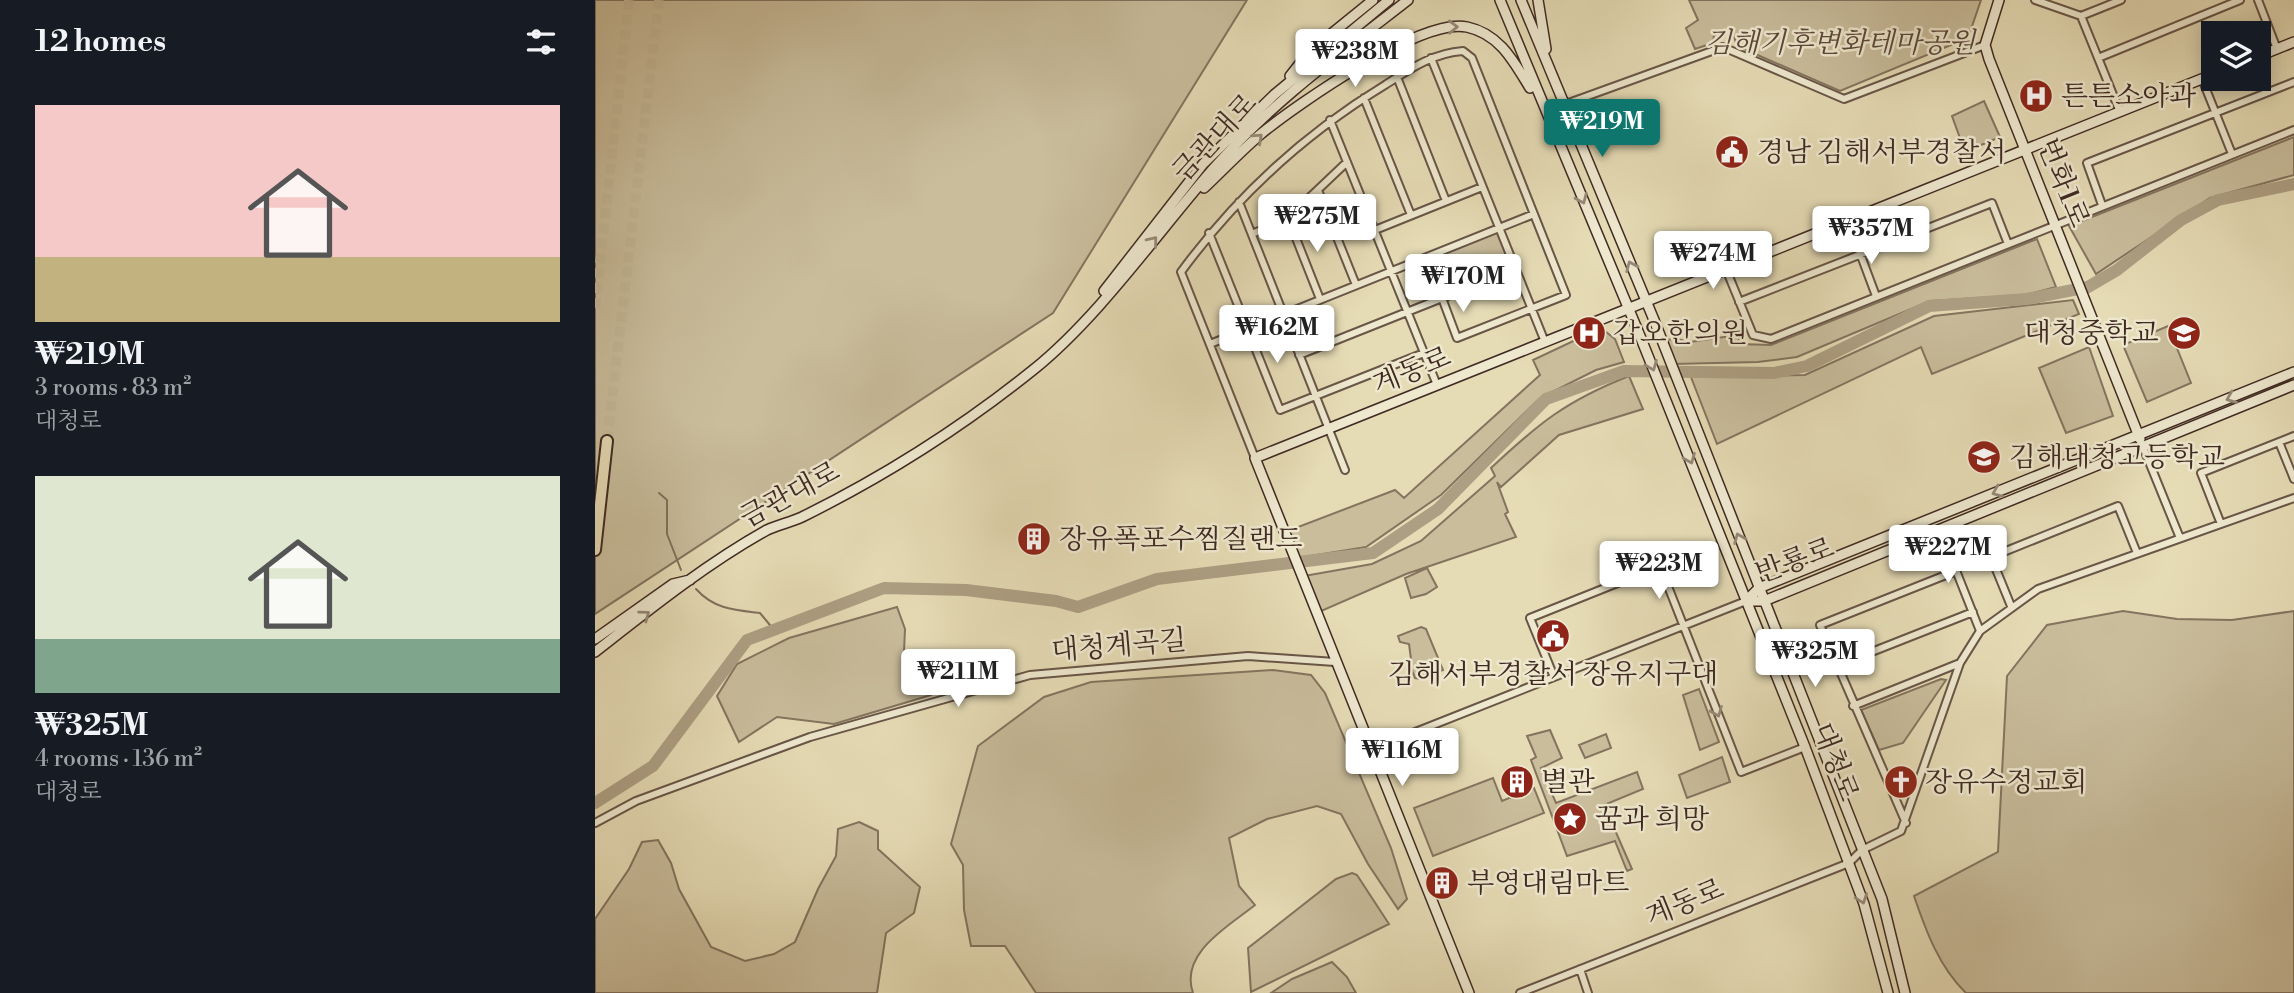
<!DOCTYPE html>
<meta charset="utf-8">
<style>
:root{--surface:#171b24;--page:#242831;--text:#f1f3f6;--muted:#9ea1a6;--accent:#0f766e}
body{margin:0;font-family:"Libre Bodoni","Noto Serif KR",serif;background:var(--page);color:var(--text);height:100vh;display:flex;flex-direction:column;font-size:26px;white-space:nowrap}
*{box-sizing:border-box;margin:0}
p{font-size:23px;color:var(--muted)}
.icon{flex:none;width:38px;height:38px;fill:none;stroke:currentColor;stroke-width:2;stroke-linecap:round;stroke-linejoin:round}
.map{position:relative;flex:1;overflow:hidden}
.details{display:flex;flex-direction:column;background:var(--surface);width:595px}
.details>*{flex:none}
.fabs{position:absolute;left:1606px;top:21px;display:grid;gap:14px}
.fabs a{display:grid;place-items:center;width:70px;height:70px;border-radius:0px;background:var(--surface);box-shadow:0 4px 18px #0003;font-size:35px}
.price{position:absolute;translate:-50% -60px;padding:0 16px;border-radius:7px;background:#fff;color:#222;font-size:23px;line-height:46px;filter:drop-shadow(0 2px 4px #0008)}
.price::after{content:'';position:absolute;left:50%;top:42px;width:21px;height:16px;margin-left:-10px;background:inherit;clip-path:polygon(0 0,100% 0,50% 100%)}
.price.current{background:var(--accent);color:#fff}
ul{padding:0;list-style:none}
li{display:grid;align-content:center;gap:14px;height:371px;padding:0 35px}
li span{display:grid;place-items:center;height:217px;border-radius:0px;color:#555}
li>.icon{margin-inline-start:auto}
span .icon{width:126px;height:126px;fill:#fffc;stroke-width:1}
li b{font-size:30px}
h2{display:flex;justify-content:space-between;align-items:center;height:84px;padding:0 35px;font-size:30px}
main{display:flex;flex:1;min-height:0}
.map>svg:first-child{display:block}
</style>
<main>
<section class="details">
<h2>12 homes<svg class="icon" aria-label="filters" viewBox="0 0 24 24"><path d="M4 7h16M4 17h16"/><circle cx="9" cy="7" r="2"/><circle cx="15" cy="17" r="2"/></svg></h2>
<ul>
<li><span style="background:linear-gradient(#f6c9c9 70%,#c2b280 0)"><svg class="icon" aria-label="home" viewBox="0 0 24 24"><path d="M3 11l9-7 9 7M6 9v11h12V9"/></svg></span><div><b>₩219M</b><p>3 rooms · 83 m²</p><p>대청로</p></div></li>
<li><span style="background:linear-gradient(#dfe7d0 75%,#7fa58c 0)"><svg class="icon" aria-label="home" viewBox="0 0 24 24"><path d="M3 11l9-7 9 7M6 9v11h12V9"/></svg></span><div><b>₩325M</b><p>4 rooms · 136 m²</p><p>대청로</p></div></li>
</ul>
</section>
<div class="map">
<svg width="1699" height="993" viewBox="0 0 1699 993">
<rect width="100%" height="100%" fill="#e5dbb5"/>
<filter id="stains"><feTurbulence type="fractalNoise" baseFrequency=".00286" numOctaves="4"/><feColorMatrix values="0 0 0 0 .2 0 0 0 0 .09 0 0 0 0 .02 0 0 0 .5 -.17"/></filter>
<radialGradient id="worn" r=".72"><stop offset=".6" stop-color="#630" stop-opacity="0"/><stop offset="1" stop-color="#630" stop-opacity=".3"/></radialGradient>
<path fill="#c9bd9c" stroke="#84745f" stroke-width="2" d="M0,0h652l-194,313 -458,301z
M1094,0h292l-13,38 -128,53 -103,-45 -5,-16 -18,5 -1,8 -18,6 -9,-21 12,-8z
M1389,101l16,36 -35,15 -13,-36z
M1699,137v38l-84,23 -114,76 -27,-48z
M903,230l16,38 -64,26 -16,-38z
M1442,239l19,48 -31,8 -95,6 -133,56 -39,5 -85,2 -9,-24 13,-1 13,3 47,-7 4,9 30,1z
M1478,300l6,14 -147,60 -11,-27 -204,97 -28,-72 46,4 70,-1 129,-59z
M1573,326l23,57 -44,19 -24,-57z
M1006,328l14,11 9,23 -28,8 -56,28 -99,97 -75,52 -68,11 -13,-26 110,-42 9,8 136,-123 -7,-15z
M1494,347l24,69 -47,17 -27,-65z
M1034,376l14,33 -84,26 -58,52 -4,-5 11,30 -3,2 11,23 -110,37 -87,38 -15,-36 68,-12 49,-23 74,-65 -4,-8c48,-45 75,-67 138,-92z
M832,568l10,19 -11,7 -15,4 -6,-20z
M302,607l8,22 -1,23 12,10 15,33 -97,29 -57,-7 -38,25 -22,-46 20,-32 52,-26z
M1528,611l54,8 55,1 62,-9v382h-328c-27,-26 -40,-62 -52,-97l84,-44 9,-176 40,-51z
M826,627l5,2 17,41 -22,9 -6,-1 -7,-18 3,-1 -2,-15 -9,-2 -2,-6z
M678,670l38,5 14,18 66,155 16,51 -9,10 -30,-45 -27,-50 -24,-8 -50,13 -38,19 10,48 16,19c-26,21 -76,48 -62,88h-157l-31,-47h-34l-7,-36 -1,-45 -12,-21 27,-98 66,-49 47,-15z
M1346,679l5,1 -43,63 -24,7 -18,-40z
M1104,689l20,53 -19,8 -17,-55z
M955,730l12,28 -21,10 15,35 81,-31 6,17 -39,16 28,64 -5,2 -12,-30 -48,15 -36,-96 5,-3 -9,-21z
M1011,734l5,14 -26,10 -6,-13z
M1127,757l8,25 -43,16 -8,-23z
M898,778l9,23 32,-13 10,25 -111,43 -19,-48z
M264,822l19,9v18l42,38 -6,26 -28,20 -9,60h-282v-74l34,-50 13,-27 16,-2 13,23 8,26 32,58 34,14 29,-7 21,-12 23,-53 18,-33 2,-27z
M757,873l5,2 32,49 -138,68 -3,-44 88,-69z
M737,962l15,15 9,16h-85l21,-14z"/>
<g fill="none" stroke-linecap="round" stroke-linejoin="round">
<path stroke="#81705c" stroke-width="2" d="M64,493l8,7v34l14,36
M101,589c18,20 38,21 64,24l14,17"/>
<path stroke="#ad9f83" stroke-width="12" d="M0,803l58,-37 94,-126 137,-52 82,2 90,11 22,6 79,-28 216,-26 65,-44 108,-110 78,-28 150,2 33,-7 122,-60 98,-7 61,-12 29,-17 64,-50 37,-20 76,-16"/>
<path stroke="#c4b898" stroke-width="10" stroke-dasharray="10 5" stroke-linecap="butt" d="M0,308l34,-308
M12,441l52,-441"/>
<g stroke="#685647" stroke-width="10">
<path id="street" d="M1440,0l46,16 40,-16
M1663,0l19,49
M1486,16l39,96
M836,58l114,284
M1503,58l142,-58
M802,77l49,124
M1607,79l30,75
M769,98l47,117
M968,105l160,-58 121,52 141,-54
M735,120l107,265
M723,190l38,95
M644,202l106,268
M1507,205l-15,-42 207,-81
M693,218l32,81
M1253,221l28,75
M780,230l107,-43
M614,233l71,177 144,-57
M657,234l36,-16 59,-56
M1131,269l27,66 18,4 523,-209
M1144,302l253,-99 16,41
M615,344l324,-130
M704,355l216,-86
M1684,442l15,37
M1548,447l37,91
M660,458l-74,-186c55,-75 125,-139 204,-187 25,-16 48,-32 78,-34l9,7 94,237 -109,43 -15,-40
M1626,524l-20,-51 93,-37
M1345,530l40,101
M1416,606l-20,-49 127,-51 19,47
M1241,666l137,-54
M959,677l-24,-59 130,-52 81,206 64,-25
M1258,706l107,-43
M775,750l376,-149
M0,823l41,-22 174,-64 220,-62 218,-19 87,6
M1311,823l-86,-198 136,-54
M985,969l8,24
M925,993l329,-130 13,-13 39,-19 59,-168 20,-32 58,-42 256,-91"/>
</g>
<g stroke="#3f2a22" stroke-width="12">
<path id="secondary" d="M905,0l140,336 165,411 59,157 24,89
M926,0l133,320 228,579 23,94
M943,0l8,49
M1404,0l-14,45 4,14 151,380
M1664,56l35,-14
M695,76l19,-24 64,-52
M609,188c19,-18 38,-38 58,-55 36,-29 160,-116 205,-106 33,7 47,35 63,61
M509,291l99,-127 71,-69 115,-95
M1151,601l13,-13 535,-216
M1151,601h18l530,-216
M0,639l78,-55 17,-4
M0,652c55,-43 111,-88 172,-122 11,-5 24,-8 35,-13 81,-40 160,-90 231,-147 66,-53 124,-137 180,-201 57,-65 127,-116 195,-169
M874,993l-214,-535 959,-384"/>
</g>
<g stroke="#3f2a22" stroke-width="14">
<path id="highway" d="M0,550l12,-109"/>
</g>
<use href="#street" stroke="#eee8cf" stroke-width="6"/>
<use href="#secondary" stroke="#eee8cf" stroke-width="9"/>
<use href="#highway" stroke="#e5dbb5" stroke-width="10"/>
</g>
<defs><path id="oneway-chevron" d="M-2-3.5L2.5 0L-2 3.5" fill="none" stroke-width="1.6" stroke-linecap="round" stroke-linejoin="round" transform="scale(1.75)"/></defs>
<g stroke="#968978">
<use href="#oneway-chevron" transform="translate(858 27) rotate(-1)"/>
<use href="#oneway-chevron" transform="translate(663 138) rotate(-42)"/>
<use href="#oneway-chevron" transform="translate(987 199) rotate(67)"/>
<use href="#oneway-chevron" transform="translate(558 241) rotate(-51)"/>
<use href="#oneway-chevron" transform="translate(1036 266) rotate(-113)"/>
<use href="#oneway-chevron" transform="translate(1057 366) rotate(68)"/>
<use href="#oneway-chevron" transform="translate(1636 398) rotate(158)"/>
<use href="#oneway-chevron" transform="translate(1095 459) rotate(68)"/>
<use href="#oneway-chevron" transform="translate(1402 492) rotate(158)"/>
<use href="#oneway-chevron" transform="translate(1144 538) rotate(-112)"/>
<use href="#oneway-chevron" transform="translate(50 615) rotate(-36)"/>
<use href="#oneway-chevron" transform="translate(1122 712) rotate(68)"/>
<use href="#oneway-chevron" transform="translate(1267 899) rotate(71)"/>
</g>
<defs>
<g id="hospital-disc" transform="scale(1.75)"><circle r="9.5" fill="#8f2418" stroke="#eee8cf"/><path d="M-5-5h3v3.5h4V-5h3V5h-3V1.5h-4V5h-3Z" fill="#fff"/></g>
<g id="civic-disc" transform="scale(1.75)"><circle r="9.5" fill="#8f2418" stroke="#eee8cf"/><path d="M-.6-6.5H3V-4.5H.6V-3L4-1V1h2V6H-6V1h2V-1L-.6-3ZM-1.2 2.5V6h2.4V2.5Z" fill="#fff"/></g>
<g id="school-disc" transform="scale(1.75)"><circle r="9.5" fill="#8f2418" stroke="#eee8cf"/><path d="M0-5L7-2L0 1L-7-2ZM-4 1L0 2.5L4 1V4Q0 6-4 4Z" fill="#fff"/></g>
<g id="building-disc" transform="scale(1.75)"><circle r="9.5" fill="#8f2418" stroke="#eee8cf"/><path d="M-4-6H4V6H1V3H-1V6H-4ZM-2.5-4.3h1.7v1.8h-1.7ZM.8-4.3h1.7v1.8H.8ZM-2.5-1h1.7V.8h-1.7ZM.8-1h1.7V.8H.8Z" fill="#fff"/></g>
<g id="church-disc" transform="scale(1.75)"><circle r="9.5" fill="#8f2418" stroke="#eee8cf"/><path d="M-1.2-6h2.4v3.5h3.3v2.4h-3.3V6h-2.4V-.1h-3.3v-2.4h3.3Z" fill="#fff"/></g>
<g id="sight-disc" transform="scale(1.75)"><circle r="9.5" fill="#8f2418" stroke="#eee8cf"/><path d="M0-6L1.8-2.2L6-1.7L2.9 1.2L3.7 5.4L0 3.3L-3.7 5.4L-2.9 1.2L-6-1.7L-1.8-2.2Z" fill="#fff"/></g>
</defs>
<g fill-rule="evenodd">
<use href="#hospital-disc" x="1441" y="96"/>
<use href="#civic-disc" x="1137" y="152"/>
<use href="#hospital-disc" x="994" y="333"/>
<use href="#school-disc" x="1589" y="333"/>
<use href="#school-disc" x="1389" y="457"/>
<use href="#building-disc" x="439" y="539"/>
<use href="#civic-disc" x="958" y="636"/>
<use href="#building-disc" x="922" y="782"/>
<use href="#church-disc" x="1306" y="782"/>
<use href="#sight-disc" x="975" y="819"/>
<use href="#building-disc" x="847" y="883"/>
</g>
<g text-anchor="middle" dominant-baseline="central" stroke-width="5" stroke-linejoin="round" paint-order="stroke">
<g font-size="28" font-style="italic" fill="#5b473a" stroke="#eee8cf">
<text x="1245" y="43">김해기후변화테마공원</text>
</g>
<g font-size="28" fill="#3f2a22" stroke="#eee8cf" text-anchor="start">
<text x="1466" y="96">튼튼소아과</text>
<text x="1162" y="152">경남 김해서부경찰서</text>
<text x="1018" y="333">갑오한의원</text>
<text x="1564" y="333" text-anchor="end">대청중학교</text>
<text x="1414" y="457">김해대청고등학교</text>
<text x="464" y="539">장유폭포수찜질랜드</text>
<text x="958" y="674" text-anchor="middle">김해서부경찰서 장유지구대</text>
<text x="946" y="782">별관</text>
<text x="1330" y="782">장유수정교회</text>
<text x="1000" y="819">꿈과 희망</text>
<text x="872" y="883">부영대림마트</text>
</g>
<g font-size="28" fill="#3f2a22" stroke="#eee8cf">
<text transform="translate(620 138) rotate(-47)">금관대로</text>
<text transform="translate(1468 183) rotate(68)">번화1로</text>
<text transform="translate(817 371) rotate(-22)">계동로</text>
<text transform="translate(195 495) rotate(-28)">금관대로</text>
<text transform="translate(1200 561) rotate(-20)">반룡로</text>
<text transform="translate(524 646) rotate(-5)">대청계곡길</text>
<text transform="translate(1240 762) rotate(69)">대청로</text>
<text transform="translate(1090 903) rotate(-22)">계동로</text>
</g>
</g>
<rect width="100%" height="100%" filter="url(#stains)"/>
<rect width="100%" height="100%" fill="url(#worn)"/>
</svg>
<div class="fabs">
<a><svg class="icon" aria-label="layers" viewBox="0 0 24 24"><path d="M12 4l9 5-9 5-9-5zM3 14l9 5 9-5"/></svg></a>
</div>
<b class="price" style="left:760px;top:89px">₩238M</b>
<b class="price current" style="left:1007px;top:159px">₩219M</b>
<b class="price" style="left:722px;top:254px">₩275M</b>
<b class="price" style="left:1276px;top:266px">₩357M</b>
<b class="price" style="left:1118px;top:291px">₩274M</b>
<b class="price" style="left:868px;top:314px">₩170M</b>
<b class="price" style="left:682px;top:365px">₩162M</b>
<b class="price" style="left:1353px;top:585px">₩227M</b>
<b class="price" style="left:1064px;top:601px">₩223M</b>
<b class="price" style="left:1220px;top:689px">₩325M</b>
<b class="price" style="left:363px;top:709px">₩211M</b>
<b class="price" style="left:807px;top:788px">₩116M</b>
</div>
</main>
